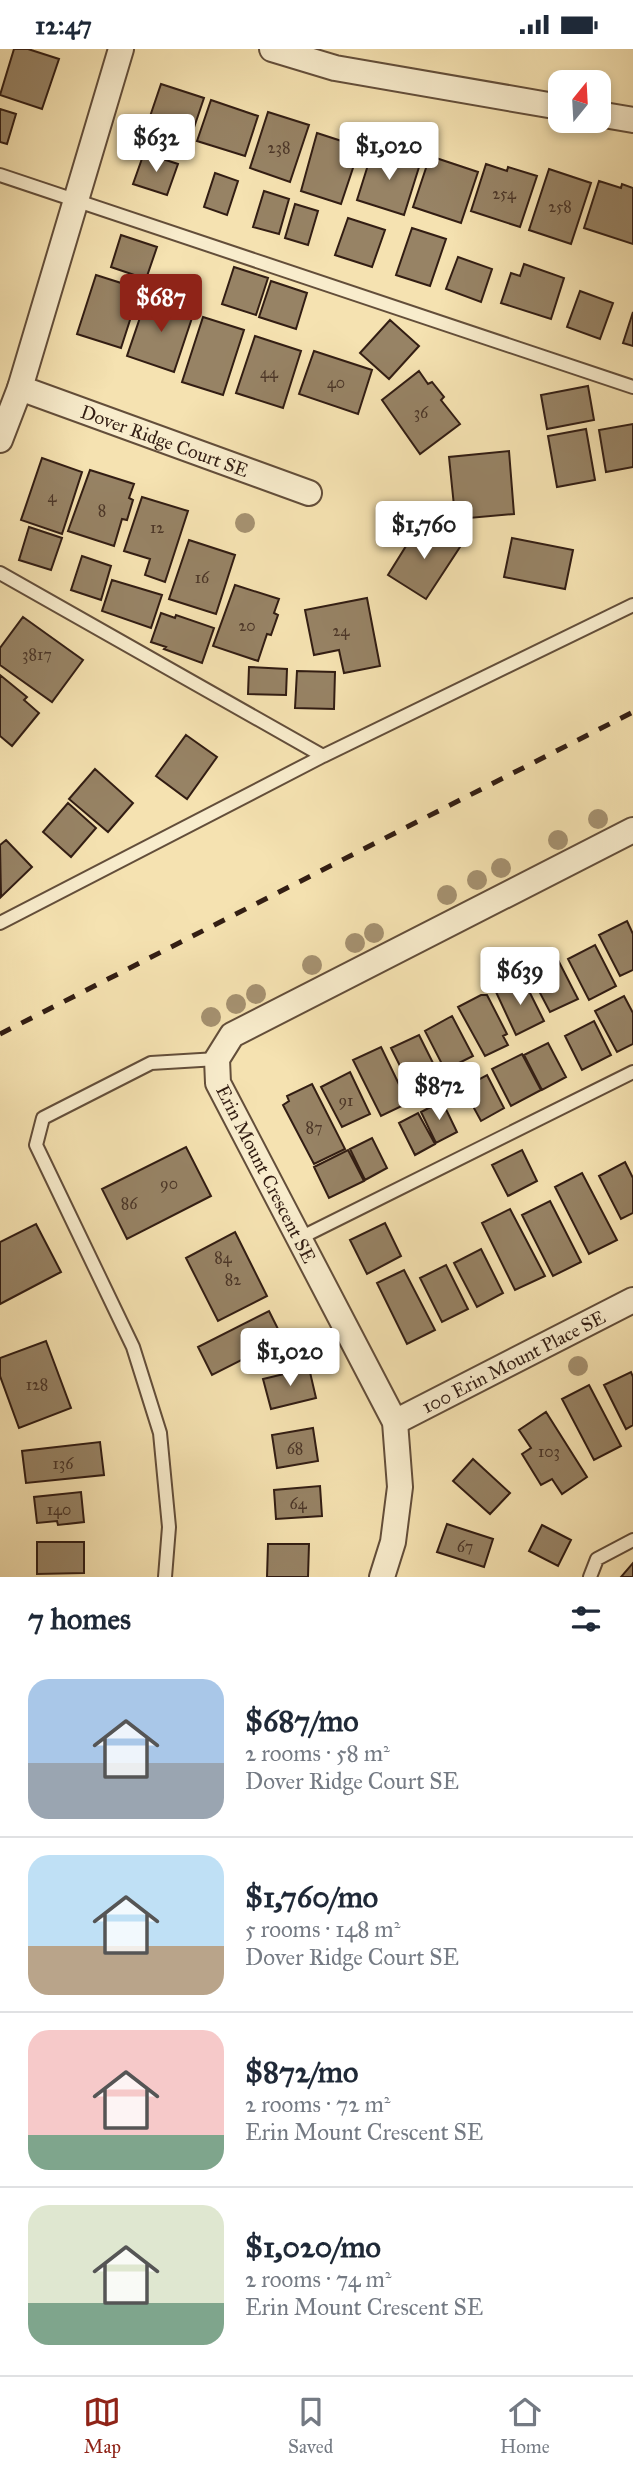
<!DOCTYPE html>
<meta charset="utf-8">
<style>
:root{--surface:#fff;--page:#f2f2f3;--text:#1f2937;--muted:#747a83;--line:#e0e1e3;--accent:#8f2418}
body{margin:0;font-family:"IM FELL Great Primer",serif;background:var(--page);color:var(--text);height:100vh;display:flex;flex-direction:column;font-size:26px;white-space:nowrap}
*{box-sizing:border-box;margin:0}
p{font-size:23px;color:var(--muted)}
.icon{flex:none;width:38px;height:38px;fill:none;stroke:currentColor;stroke-width:2;stroke-linecap:round;stroke-linejoin:round}
.map{position:relative;height:1528px;overflow:hidden}
.sheet{display:flex;flex-direction:column;background:var(--surface);flex:1}
.sheet>*{flex:none}
.needle{width:46px;rotate:18deg}
.buttons{position:absolute;left:548px;top:21px;display:grid;gap:14px}
.buttons a{display:grid;place-items:center;width:63px;height:63px;border-radius:14px;background:var(--surface);box-shadow:0 4px 10px #0003;font-size:35px}
.price{position:absolute;translate:-50% -60px;padding:0 16px;border-radius:7px;background:#fff;color:#222;font-size:23px;line-height:46px;filter:drop-shadow(0 2px 4px #0008)}
.price::after{content:'';position:absolute;left:50%;top:42px;width:21px;height:16px;margin-left:-10px;background:inherit;clip-path:polygon(0 0,100% 0,50% 100%)}
.price.current{background:var(--accent);color:#fff}
ul{padding:0;list-style:none}
li{display:flex;align-items:center;gap:21px;height:175px;padding:0 28px}
li+li{border-top:2px solid var(--line)}
li span{display:grid;place-items:center;flex:none;width:196px;height:140px;border-radius:21px;color:#555}
li>.icon{margin-inline-start:auto}
span .icon{width:84px;height:84px;fill:#fffc;stroke-width:1}
li b{font-size:30px}
h2{display:flex;justify-content:space-between;align-items:center;height:84px;padding:0 28px;font-size:30px}
.status{display:flex;justify-content:space-between;align-items:center;height:49px;padding:0 35px;background:var(--surface);direction:ltr}
.status svg{height:19px;fill:currentColor}
.dock{display:flex;justify-content:space-around;align-items:center;height:98px;border-top:2px solid var(--line);background:var(--surface);font-size:19px;color:var(--muted)}
.dock a{display:grid;justify-items:center;gap:4px}
.dock .current{color:var(--accent)}
.map>svg:first-child{display:block}
</style>
<div class="status"><b>12:47</b><svg viewBox="0 0 49 12"><path d="M0 12V9h3v3zM5 12V6h3v6zM10 12V3h3v9zM15 12V0h3v12zM26 1h20v11H26zM47 4h2v5h-2z"/></svg></div>
<div class="map">
<svg width="633" height="1528" viewBox="0 0 633 1528">
<rect width="100%" height="100%" fill="#f5e2b1"/>
<filter id="stains"><feTurbulence type="fractalNoise" baseFrequency=".00286" numOctaves="4"/><feColorMatrix values="0 0 0 0 .2 0 0 0 0 .09 0 0 0 0 .02 0 0 0 .5 -.17"/></filter>
<radialGradient id="worn" r=".72"><stop offset=".6" stop-color="#630" stop-opacity="0"/><stop offset="1" stop-color="#630" stop-opacity=".3"/></radialGradient>
<path fill="#978365" stroke="#321d13" stroke-width="2" d="M14,0h14l31,10 -17,50 -42,-14z
M161,35l43,14 -20,59 -43,-14z
M211,51l47,16 -13,40 -48,-15z
M0,60l16,5 -9,30 -7,-2z
M268,63l41,13 -19,57 -40,-14z
M317,84l43,14 -19,57 -40,-13z
M373,100l47,15 -16,51 -47,-15z
M144,104l34,11 -11,31 -34,-11z
M430,107l48,16 -17,51 -48,-16z
M486,115l21,7 1,-4 29,9 -17,51 -49,-16z
M549,120l42,14 -20,61 -42,-14z
M215,124l23,8 -11,34 -23,-8z
M599,132l22,7 1,-4 11,4v56l-49,-16z
M264,142l25,8 -10,35 -26,-7z
M295,155l23,7 -10,34 -23,-7z
M348,169l37,12 -13,37 -37,-12z
M412,179l34,11 -16,47 -34,-11z
M121,186l36,12 -11,32 -35,-12z
M458,208l34,12 -11,33 -35,-13z
M524,215l40,14 -13,41 -50,-16 10,-30 9,3z
M234,218l34,11 -12,37 -34,-11z
M96,226l44,14 -19,59 -44,-14z
M271,232l36,12 -11,36 -37,-12z
M580,242l33,12 -13,36 -33,-12z
M147,248l47,15 -20,60 -47,-16z
M633,263v34l-10,-3z
M203,268l41,13 -21,65 -41,-13z
M390,271l29,26 -30,33 -29,-26z
M255,287l46,15 -18,57 -47,-15z
M314,302l58,19 -14,44 -59,-20z
M419,322l9,13 4,-2 12,15 -3,3 19,24 -40,30 -38,-54z
M588,337l6,34 -47,9 -6,-34z
M633,375v43l-27,5 -7,-42z
M586,380l9,51 -38,7 -9,-51z
M509,402l5,63 -56,5 -1,-14 -3,1 -5,-49z
M42,409l40,14 -20,62 -41,-14z
M90,421l44,14 -5,14 4,2 -6,20 -5,-1 -8,27 -46,-15z
M142,448l46,14 -23,71 -20,-7 5,-16 -26,-8z
M421,473l39,25 -34,52 -38,-24z
M29,478l33,11 -11,32 -32,-10z
M512,489l61,12 -8,39 -61,-12z
M189,491l46,15 -19,59 -47,-15z
M82,507l29,10 -10,34 -30,-10z
M112,531l50,15 -11,33 -49,-17z
M235,536l44,14 -5,14 4,2 -7,20 -4,-1 -9,27 -45,-15z
M367,549l13,68 -36,7 -5,-23 -25,5 -9,-45z
M161,564l14,5 1,-3 38,13 -12,35 -38,-14 2,-2 -15,-5z
M23,568l60,43 -31,42 -52,-37v-17z
M249,618l38,2 -1,26 -38,-1z
M297,622l38,1 -1,37 -39,-1z
M0,626l27,22 -3,3 15,13 -27,33 -12,-10z
M186,686l31,22 -30,42 -31,-23z
M95,720l38,34 -25,29 -39,-33z
M68,754l28,25 -25,29 -28,-25z
M6,791l26,27 -31,30 -1,-52z
M627,872l6,13v36l-13,6 -21,-41z
M595,896l21,41 -27,14 -21,-41z
M557,909l21,41 -28,13 -21,-40z
M523,930l21,42 -28,14 -20,-43z
M481,946h6l20,39 -4,2 5,9 -23,11 -27,-49z
M624,947l9,17v31l-16,8 -22,-41z
M452,967l21,40 -28,14 -20,-39z
M594,972l17,34 -29,15 -17,-34z
M419,986l21,42 -28,13 -21,-42z
M548,994l18,34 -24,13 -18,-35z
M381,998l27,56 -27,13 -28,-56z
M522,1005l19,36 -30,16 -19,-37z
M350,1023l20,42 -28,13 -21,-40z
M487,1026l17,33 -23,13 -18,-33z
M312,1035l33,65 -31,15 -31,-59 6,-4 -2,-5z
M442,1052l15,31 -21,11 -15,-31z
M418,1064l17,31 -20,11 -16,-32z
M372,1089l15,30 -22,12 -15,-31z
M186,1098l25,49 -84,43 -25,-50z
M348,1101l16,31 -35,17 -15,-31z
M522,1101l15,31 -29,15 -16,-31z
M625,1113l8,16v35l-12,6 -22,-43z
M582,1124l35,67 -28,14 -34,-67z
M550,1152l31,61 -28,14 -31,-61z
M510,1160l35,67 -30,14 -33,-67z
M385,1174l16,33 -34,18 -17,-34z
M36,1175l25,48 -61,32v-62z
M235,1183l32,64 -49,25 -32,-63z
M481,1200l22,44 -26,14 -23,-44z
M446,1216l22,44 -26,13 -22,-44z
M404,1221l31,60 -28,14 -30,-61z
M269,1262l14,28 -71,36 -14,-28z
M46,1292l25,67 -52,20 -19,-52v-18z
M309,1319l7,30 -45,11 -8,-30z
M631,1323l2,5v48l-7,4 -22,-44z
M589,1336l32,61 -27,14 -32,-61z
M546,1363l41,65 -25,17 -10,-15 -11,6 -19,-31 9,-6 -12,-18z
M313,1379l5,33 -41,7 -5,-33z
M100,1393l4,33 -78,8 -4,-32z
M473,1410l37,34 -20,21 -37,-33z
M320,1437l2,30 -46,3 -2,-29z
M81,1443l3,30 -26,3 -1,-4 -20,2 -3,-26z
M447,1475l46,15 -9,28 -47,-15z
M542,1476l29,15 -13,26 -29,-15z
M37,1493h47v31l-47,1z
M268,1495h41l-1,33h-41z
M633,1514v14h-12z"/>
<g fill="none" stroke-linecap="round" stroke-linejoin="round">
<g stroke="#634e3a" stroke-width="16">
<path id="service" d="M0,126l633,212
M0,524l323,183
M0,874l323,-167 310,-151
M298,1190l335,-167
M165,1528l4,-50 -9,-94 -27,-86 -97,-202 7,-27 108,-55 66,-4
M590,1528l7,-18 36,-19"/>
</g>
<g stroke="#634e3a" stroke-width="28">
<g id="minor">
<path d="M272,0l63,19 225,39"/>
<path d="M598,65l35,6"/>
<path id="s1" d="M20,339l289,105"/>
<path d="M0,391l20,-52 101,-339"/>
<path id="s2" d="M395,1373l238,-122"/>
<path d="M382,1528l11,-35 7,-55 -5,-65 -177,-339 -1,-24 15,-24 401,-205"/>
</g>
</g>
<use href="#service" stroke="#f8eccc" stroke-width="12"/>
<use href="#minor" stroke="#f8eccc" stroke-width="24"/>
<path stroke="#321d13" stroke-width="5" stroke-dasharray="12 12" stroke-linecap="butt" d="M0,985l633,-322"/>
</g>
<g fill="#a59170">
<circle cx="245" cy="474" r="10"/>
<circle cx="598" cy="770" r="10"/>
<circle cx="558" cy="791" r="10"/>
<circle cx="501" cy="819" r="10"/>
<circle cx="477" cy="831" r="10"/>
<circle cx="447" cy="846" r="10"/>
<circle cx="374" cy="884" r="10"/>
<circle cx="355" cy="894" r="10"/>
<circle cx="312" cy="916" r="10"/>
<circle cx="256" cy="945" r="10"/>
<circle cx="236" cy="955" r="10"/>
<circle cx="211" cy="968" r="10"/>
<circle cx="578" cy="1317" r="10"/>
</g>
<g text-anchor="middle" dominant-baseline="central" stroke-width="5" stroke-linejoin="round" paint-order="stroke">
<g font-size="16" fill="#4b3628">
<text x="279" y="98">238</text>
<text x="504" y="144">254</text>
<text x="560" y="157">258</text>
<text x="269" y="323">44</text>
<text x="336" y="333">40</text>
<text x="421" y="363">36</text>
<text x="52" y="447">4</text>
<text x="102" y="461">8</text>
<text x="157" y="478">12</text>
<text x="202" y="528">16</text>
<text x="247" y="576">20</text>
<text x="341" y="581">24</text>
<text x="37" y="605">3817</text>
<text x="346" y="1051">91</text>
<text x="314" y="1078">87</text>
<text x="169" y="1134">90</text>
<text x="129" y="1154">86</text>
<text x="223" y="1208">84</text>
<text x="233" y="1230">82</text>
<text x="37" y="1335">128</text>
<text x="295" y="1399">68</text>
<text x="549" y="1402">103</text>
<text x="63" y="1414">136</text>
<text x="298" y="1454">64</text>
<text x="59" y="1460">140</text>
<text x="465" y="1497">67</text>
</g>
<g font-size="19" fill="#321d13" stroke="#f8eccc">
<text stroke="none"><textPath href="#s1" startOffset="154">Dover Ridge Court SE</textPath></text>
<text transform="translate(266 1125) rotate(63)">Erin Mount Crescent SE</text>
<text stroke="none"><textPath href="#s2" startOffset="133">100 Erin Mount Place SE</textPath></text>
</g>
</g>
<rect width="100%" height="100%" filter="url(#stains)"/>
<rect width="100%" height="100%" fill="url(#worn)"/>
</svg>
<div class="buttons">
<a><svg class="needle" viewBox="-14 -14 28 28"><path d="M0-13l5 13h-10z" fill="#e53935"/><path d="M0 13l5-13h-10z" fill="#747a83"/></svg></a>
</div>
<b class="price" style="left:156px;top:125px">$632</b>
<b class="price" style="left:389px;top:133px">$1,020</b>
<b class="price current" style="left:161px;top:285px">$687</b>
<b class="price" style="left:424px;top:512px">$1,760</b>
<b class="price" style="left:520px;top:958px">$639</b>
<b class="price" style="left:439px;top:1073px">$872</b>
<b class="price" style="left:290px;top:1339px">$1,020</b>
</div>
<section class="sheet">
<h2>7 homes<svg class="icon" aria-label="filters" viewBox="0 0 24 24"><path d="M4 7h16M4 17h16"/><circle cx="9" cy="7" r="2"/><circle cx="15" cy="17" r="2"/></svg></h2>
<ul>
<li><span style="background:linear-gradient(#a9c7e8 60%,#9aa5b1 0)"><svg class="icon" aria-label="home" viewBox="0 0 24 24"><path d="M3 11l9-7 9 7M6 9v11h12V9"/></svg></span><div><b>$687/mo</b><p>2 rooms · 58 m²</p><p>Dover Ridge Court SE</p></div></li>
<li><span style="background:linear-gradient(#bfe0f5 65%,#b9a48a 0)"><svg class="icon" aria-label="home" viewBox="0 0 24 24"><path d="M3 11l9-7 9 7M6 9v11h12V9"/></svg></span><div><b>$1,760/mo</b><p>5 rooms · 148 m²</p><p>Dover Ridge Court SE</p></div></li>
<li><span style="background:linear-gradient(#f6c9c9 75%,#7fa58c 0)"><svg class="icon" aria-label="home" viewBox="0 0 24 24"><path d="M3 11l9-7 9 7M6 9v11h12V9"/></svg></span><div><b>$872/mo</b><p>2 rooms · 72 m²</p><p>Erin Mount Crescent SE</p></div></li>
<li><span style="background:linear-gradient(#dfe7d0 70%,#7fa58c 0)"><svg class="icon" aria-label="home" viewBox="0 0 24 24"><path d="M3 11l9-7 9 7M6 9v11h12V9"/></svg></span><div><b>$1,020/mo</b><p>2 rooms · 74 m²</p><p>Erin Mount Crescent SE</p></div></li>
</ul>
</section>
<nav class="dock">
<a class="current"><svg class="icon" aria-label="map" viewBox="0 0 24 24"><path d="M3 6l6-2 6 2 6-2v14l-6 2-6-2-6 2zM9 4v14M15 6v14"/></svg>Map</a>
<a><svg class="icon" aria-label="saved" viewBox="0 0 24 24"><path d="M7 4h10v16l-5-4-5 4z"/></svg>Saved</a>
<a><svg class="icon" aria-label="home" viewBox="0 0 24 24"><path d="M3 11l9-7 9 7M6 9v11h12V9"/></svg>Home</a>
</nav>
